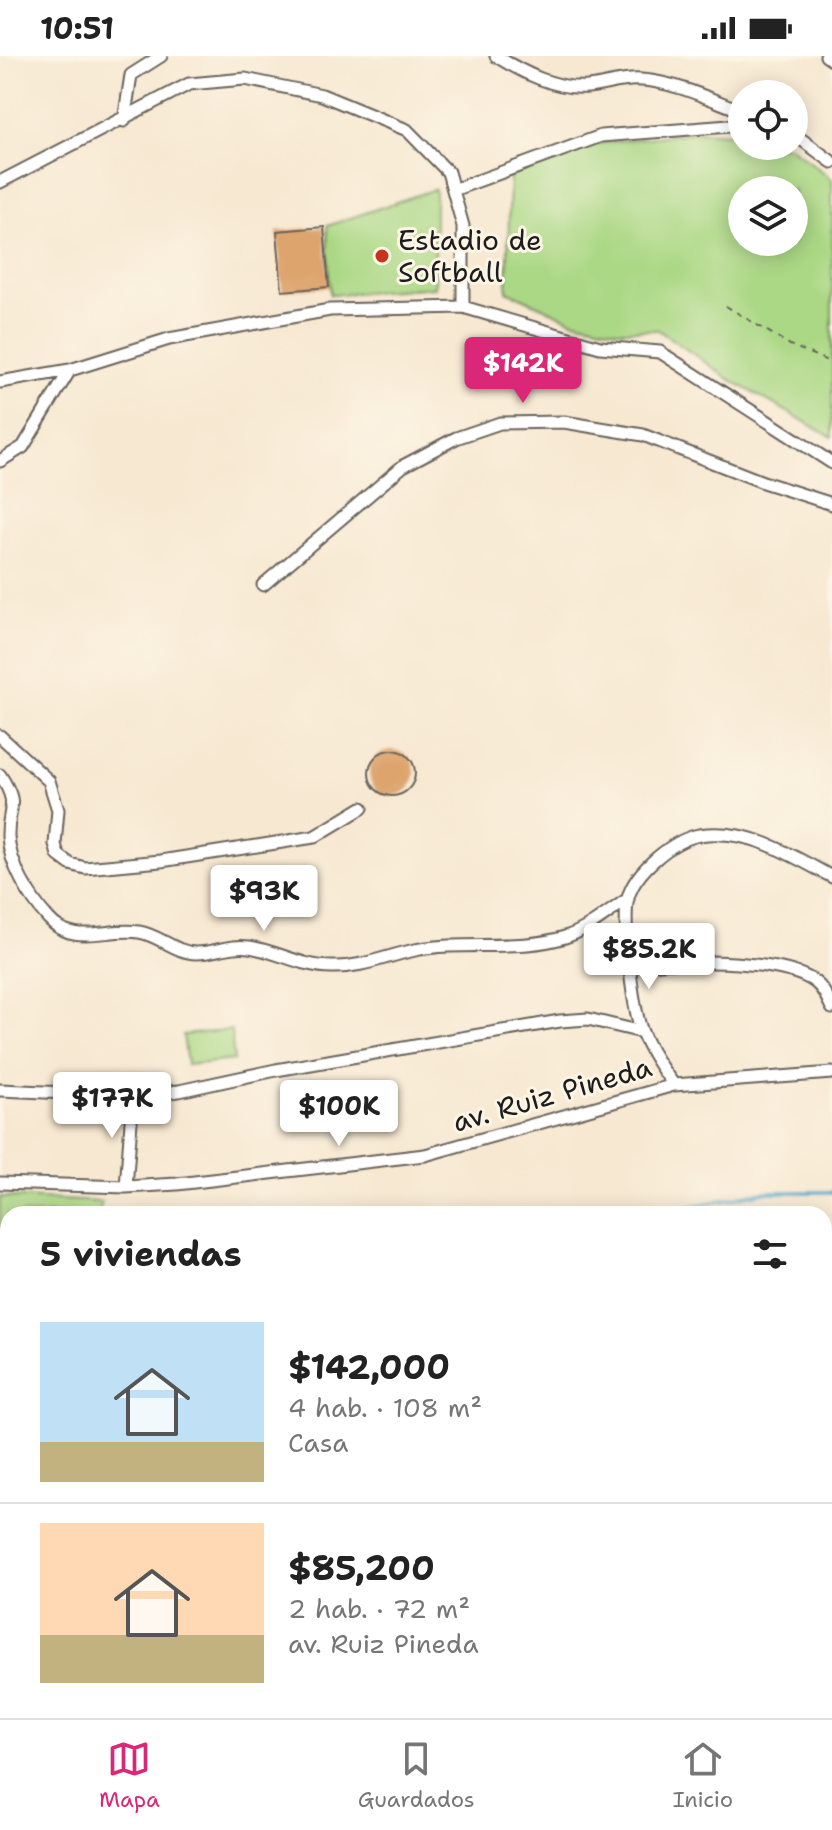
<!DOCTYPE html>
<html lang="es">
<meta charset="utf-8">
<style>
:root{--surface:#fff;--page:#f6f6f6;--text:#222;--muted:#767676;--line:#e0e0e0;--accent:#db2777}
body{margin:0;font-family:"Shantell Sans",sans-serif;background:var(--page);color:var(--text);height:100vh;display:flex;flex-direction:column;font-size:30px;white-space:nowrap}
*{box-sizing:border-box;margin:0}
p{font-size:26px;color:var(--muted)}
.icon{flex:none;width:44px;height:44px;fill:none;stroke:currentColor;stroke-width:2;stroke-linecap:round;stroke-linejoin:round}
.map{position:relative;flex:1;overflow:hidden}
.side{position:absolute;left:0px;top:1150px;width:832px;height:512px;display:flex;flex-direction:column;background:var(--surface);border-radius:24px 24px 0 0;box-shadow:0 4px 20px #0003}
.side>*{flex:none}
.buttons{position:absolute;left:728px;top:24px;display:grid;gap:16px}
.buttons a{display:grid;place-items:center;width:80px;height:80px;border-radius:50%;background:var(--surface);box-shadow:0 4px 20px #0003;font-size:40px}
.price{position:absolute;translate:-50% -68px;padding:0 18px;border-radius:8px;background:#fff;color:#222;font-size:26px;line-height:52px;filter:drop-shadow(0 2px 4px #0008)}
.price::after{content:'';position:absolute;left:50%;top:48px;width:24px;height:18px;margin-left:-12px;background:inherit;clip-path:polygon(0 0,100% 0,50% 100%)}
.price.selected{background:var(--accent);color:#fff}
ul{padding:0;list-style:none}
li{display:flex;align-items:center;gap:24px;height:200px;padding:0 40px}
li+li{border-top:2px solid var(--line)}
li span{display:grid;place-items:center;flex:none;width:224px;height:160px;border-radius:0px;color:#555}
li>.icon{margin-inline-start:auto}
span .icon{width:96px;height:96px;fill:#fffc;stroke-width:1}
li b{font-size:34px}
h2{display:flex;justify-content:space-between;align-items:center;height:96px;padding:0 40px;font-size:34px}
.status{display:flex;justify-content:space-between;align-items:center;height:56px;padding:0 40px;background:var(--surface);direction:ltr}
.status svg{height:22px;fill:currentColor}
.tabs{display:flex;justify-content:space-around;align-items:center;height:112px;border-top:2px solid var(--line);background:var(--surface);font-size:22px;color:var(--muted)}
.tabs a{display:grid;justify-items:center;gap:4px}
.tabs .selected{color:var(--accent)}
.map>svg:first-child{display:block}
</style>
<div class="status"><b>10:51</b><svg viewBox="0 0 49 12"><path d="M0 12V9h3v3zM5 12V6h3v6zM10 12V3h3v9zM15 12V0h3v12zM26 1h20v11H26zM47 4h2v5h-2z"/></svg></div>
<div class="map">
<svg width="832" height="1662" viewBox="0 0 832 1662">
<rect width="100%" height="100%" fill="#fcf5e5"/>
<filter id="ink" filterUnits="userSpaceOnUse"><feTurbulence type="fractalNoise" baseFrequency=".0125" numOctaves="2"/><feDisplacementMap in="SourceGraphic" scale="16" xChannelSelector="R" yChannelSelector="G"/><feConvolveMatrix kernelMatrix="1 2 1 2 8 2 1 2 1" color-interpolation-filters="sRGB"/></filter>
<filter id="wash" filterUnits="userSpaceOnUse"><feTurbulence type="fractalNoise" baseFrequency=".006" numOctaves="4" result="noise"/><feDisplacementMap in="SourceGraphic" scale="32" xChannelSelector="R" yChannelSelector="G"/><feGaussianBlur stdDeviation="1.8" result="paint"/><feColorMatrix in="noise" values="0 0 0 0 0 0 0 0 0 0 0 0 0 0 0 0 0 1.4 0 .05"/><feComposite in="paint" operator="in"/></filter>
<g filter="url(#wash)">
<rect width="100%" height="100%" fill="#f7e8d1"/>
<path fill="#abd885" stroke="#647a50" stroke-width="2" fill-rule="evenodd" d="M700,76l42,3v11h47l43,33v258l-101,-57 -73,-50h-41l-46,-10 -64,-29 3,-116 83,-31zM742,134h52v52h-52z
M435,133v98l-105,8 -3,-69z
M231,974l3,30 -47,5 -4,-30z
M0,1141l101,5 -1,12h-92v96l-8,-1z"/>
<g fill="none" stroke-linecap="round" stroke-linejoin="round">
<path stroke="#49a5c7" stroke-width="4" d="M655,1158l109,-22h68
M0,1312l8,-1"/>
</g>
<g id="blocks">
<path fill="#dea46e" d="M324,171l5,60 -47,4 -5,-60z
M369 717a23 23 0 1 1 46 0a23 23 0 1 1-46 0Z
M832,1204v85l-8,3v-85z
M824,1371l8,21v8l-8,3z"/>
</g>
</g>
<g filter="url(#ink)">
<use href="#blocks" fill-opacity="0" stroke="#69635b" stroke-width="2"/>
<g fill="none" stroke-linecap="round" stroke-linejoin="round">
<g stroke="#69635b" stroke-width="15">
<path id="street" d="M496,0c26,16 60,34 92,31 18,-2 36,-9 54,-7 33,2 70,20 100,31
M826,0l6,4
M124,65l7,-46 30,-19
M794,78l38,28
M0,126l189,-98 56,-5 77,16 85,35 41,42 15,54v81
M453,134l148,-54 141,-11
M0,326l70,-12 99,-31 161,-29 133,-3 137,40 60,5 172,111
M0,405l23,-14 47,-77
M263,529l140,-119 53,-28 44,-15 64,-1 79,13 120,47 69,22
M0,680l49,45 9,29 -3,34 3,11 12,9 15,4 76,-7 153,-24 48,-29
M0,719c21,32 7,32 8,62 2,28 21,60 40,81 25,29 59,9 91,14 20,3 37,21 57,21 19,0 34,-9 53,-6 28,4 53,20 83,20 29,1 54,-11 83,-17 48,-10 103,2 150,-13 23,-7 43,-25 63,-38
M631,910c39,-7 151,-8 184,16 9,7 12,16 17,26
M674,1029c-13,-17 -24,-33 -32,-53 -9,-23 -20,-110 -14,-134 7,-27 45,-58 71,-63 49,-8 92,20 133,42
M0,1034l133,6 46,-5 97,-21 284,-49 28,-2 54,13
M0,1127l126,4 51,-3 248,-29 249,-70 158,-12
M126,1131l7,-91
M824,1177h8
M0,1397l8,-2
M0,1513l8,-2
M824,1555l8,-4
M790,1654l1,8"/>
</g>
<path stroke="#69635b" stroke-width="2" stroke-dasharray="6 6" stroke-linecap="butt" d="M726,250l64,39 42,18
M824,1599l8,-1
M0,1615l8,-1
M171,1654l24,8
M368,1654l1,8
M449,1654l2,8
M538,1654l2,8
M617,1654l1,8
M662,1654l1,8
M463,1662l52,-8"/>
<use href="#street" stroke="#fff" stroke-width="11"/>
</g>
</g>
<circle fill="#c8321e" stroke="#fcf5e5" stroke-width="3" cx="382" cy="200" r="8"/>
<g text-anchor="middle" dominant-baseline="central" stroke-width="6" stroke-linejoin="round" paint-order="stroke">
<g font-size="28" fill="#1c1c1c" stroke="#fcf5e5" text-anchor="start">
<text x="398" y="184">Estadio de<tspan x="398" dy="32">Softball</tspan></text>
</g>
<g font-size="28" fill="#1c1c1c" stroke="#fcf5e5">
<text transform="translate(552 1038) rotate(-16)">av. Ruiz Pineda</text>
</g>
</g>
</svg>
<div class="buttons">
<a><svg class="icon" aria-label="locate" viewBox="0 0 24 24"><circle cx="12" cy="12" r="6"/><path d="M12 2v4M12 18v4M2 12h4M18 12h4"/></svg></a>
<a><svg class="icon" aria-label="layers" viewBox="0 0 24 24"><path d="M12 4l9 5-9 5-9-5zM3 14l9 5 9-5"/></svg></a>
</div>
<b class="price selected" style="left:523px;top:349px">$142K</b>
<b class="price" style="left:264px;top:877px">$93K</b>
<b class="price" style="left:649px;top:935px">$85.2K</b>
<b class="price" style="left:112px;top:1084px">$177K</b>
<b class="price" style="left:339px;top:1092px">$100K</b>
<section class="side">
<h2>5 viviendas<svg class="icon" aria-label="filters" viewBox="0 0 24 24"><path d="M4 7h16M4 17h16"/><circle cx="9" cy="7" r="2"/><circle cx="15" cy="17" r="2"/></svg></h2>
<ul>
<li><span style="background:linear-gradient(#bfe0f5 75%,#c2b280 0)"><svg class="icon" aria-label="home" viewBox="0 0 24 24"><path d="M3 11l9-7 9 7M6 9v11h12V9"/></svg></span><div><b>$142,000</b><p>4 hab. · 108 m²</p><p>Casa</p></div></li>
<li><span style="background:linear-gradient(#ffd9b3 70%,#c2b280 0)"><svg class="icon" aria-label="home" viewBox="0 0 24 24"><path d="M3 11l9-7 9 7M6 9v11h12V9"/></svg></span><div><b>$85,200</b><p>2 hab. · 72 m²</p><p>av. Ruiz Pineda</p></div></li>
</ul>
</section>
</div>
<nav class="tabs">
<a class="selected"><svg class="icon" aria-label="map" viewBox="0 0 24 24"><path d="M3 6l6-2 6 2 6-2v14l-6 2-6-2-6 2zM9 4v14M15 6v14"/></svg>Mapa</a>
<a><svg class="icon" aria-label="saved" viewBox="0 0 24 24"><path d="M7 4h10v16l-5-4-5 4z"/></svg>Guardados</a>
<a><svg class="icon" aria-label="home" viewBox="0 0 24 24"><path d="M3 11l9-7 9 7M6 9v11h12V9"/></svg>Inicio</a>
</nav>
